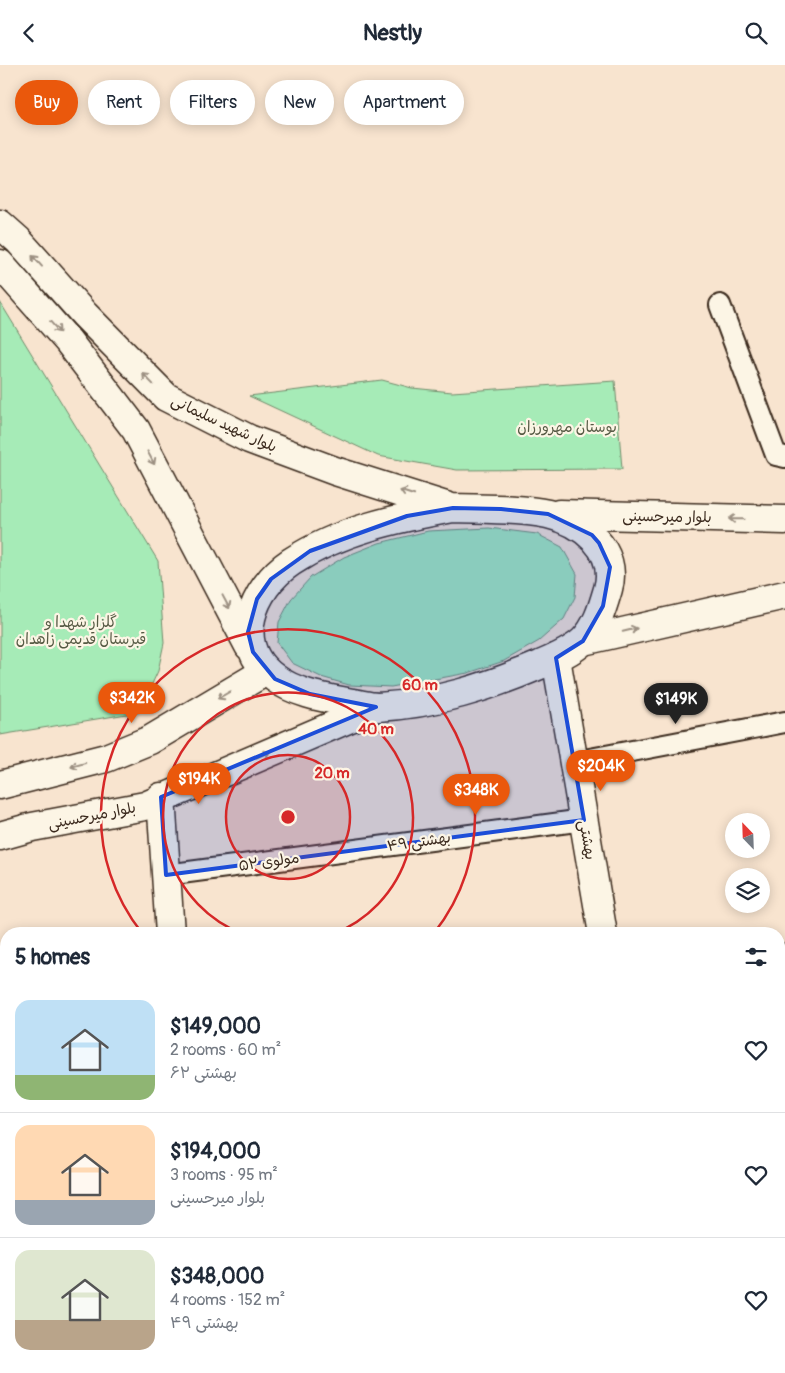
<!DOCTYPE html>
<meta charset="utf-8">
<style>
:root{--surface:#fff;--page:#f2f2f3;--text:#1f2937;--muted:#747a83;--line:#e0e1e3;--accent:#ea580c}
body{margin:0;font-family:Pangolin,"Playpen Sans Arabic",sans-serif;background:var(--page);color:var(--text);height:100vh;display:flex;flex-direction:column;font-size:19px;white-space:nowrap}
*{box-sizing:border-box;margin:0}
p{font-size:16px;color:var(--muted)}
.icon{flex:none;width:28px;height:28px;fill:none;stroke:currentColor;stroke-width:2;stroke-linecap:round;stroke-linejoin:round}
.map{position:relative;flex:1;overflow:hidden}
.drawer{position:absolute;left:0px;top:862px;width:785px;height:446px;display:flex;flex-direction:column;background:var(--surface);border-radius:20px 20px 0 0;box-shadow:0 2px 12px #0003}
.drawer>*{flex:none}
.guide{position:absolute;left:15px;top:15px;width:500px;height:45px;display:flex;gap:10px}
.needle{width:32px;rotate:337deg}
.buttons{position:absolute;left:725px;top:748px;display:grid;gap:10px}
.buttons a{display:grid;place-items:center;width:45px;height:45px;border-radius:50%;background:var(--surface);box-shadow:0 2px 12px #0003;font-size:25px}
.price{position:absolute;translate:-50% -42px;padding:0 11px;border-radius:18px;background:var(--accent);color:#fff;font-size:16px;line-height:32px;filter:drop-shadow(0 1px 2px #0008)}
.price::after{content:'';position:absolute;left:50%;top:30px;width:15px;height:11px;margin-left:-8px;background:inherit;clip-path:polygon(0 0,100% 0,50% 100%)}
.price.active{background:#222;color:#fff}
ul{padding:0;list-style:none}
li{display:flex;align-items:center;gap:15px;height:125px;padding:0 15px}
li+li{border-top:1px solid var(--line)}
li span{display:grid;place-items:center;flex:none;width:140px;height:100px;border-radius:15px;color:#555}
li>.icon{margin-inline-start:auto}
span .icon{width:60px;height:60px;fill:#fffc;stroke-width:1}
li b{font-size:21px}
h2{display:flex;justify-content:space-between;align-items:center;height:60px;padding:0 15px;font-size:21px}
.chip{padding:0 18px;border-radius:22px;background:var(--surface);box-shadow:0 2px 12px #0003;font-size:18px;line-height:45px}
.chip.active{background:var(--accent);color:#fff}
header{display:flex;justify-content:space-between;align-items:center;height:65px;padding:0 15px;background:var(--surface);font-size:22px;font-weight:700}
.map>svg:first-child{display:block}
</style>
<header><svg class="icon" aria-label="back" viewBox="0 0 24 24"><path d="M15 5l-7 7 7 7"/></svg>Nestly<svg class="icon" aria-label="search" viewBox="0 0 24 24"><circle cx="10" cy="10" r="6"/><path d="M15 15l6 6"/></svg></header>
<div class="map">
<svg width="785" height="1308" viewBox="0 0 785 1308">
<rect width="100%" height="100%" fill="#f8e4cf"/>
<filter id="ink" filterUnits="userSpaceOnUse"><feTurbulence type="fractalNoise" baseFrequency=".02" numOctaves="2"/><feDisplacementMap in="SourceGraphic" scale="10" xChannelSelector="R" yChannelSelector="G"/><feConvolveMatrix kernelMatrix="1 2 1 2 8 2 1 2 1" color-interpolation-filters="sRGB"/></filter>
<g filter="url(#ink)">
<path fill="#a6ebb7" stroke="#708a6a" d="M0,237l158,259 6,82 -6,28 -19,41 -139,23z
M382,315l30,8 40,4 163,-11 7,88 -165,1 -79,-14 -129,-60z
M489,463l48,6 25,13 15,27 -2,23 -11,22 -25,22 -35,20 -36,12 -77,14 -42,-2 -28,-8 -29,-14 -15,-20 2,-21 12,-23 20,-22 33,-20 35,-14 49,-12z
M0,974l4,22h2v94h-6z"/>
<path fill="#edbb9d" stroke="#3b2a1e" d="M0,1130h6v68h-6z"/>
<g fill="none" stroke-linecap="round" stroke-linejoin="round">
<g stroke="#3b2a1e" stroke-width="14">
<path id="lane" d="M779,895l3,-11
M779,1030l6,-3"/>
</g>
<g stroke="#3b2a1e" stroke-width="24">
<path id="street" d="M720,240l56,150 9,2
M574,697l211,-40
M166,810l418,-55
M779,1174l6,-3
M779,1271l6,-3
M499,1303l1,5
M697,1308l12,-6"/>
</g>
<g stroke="#3b2a1e" stroke-width="31">
<path id="secondary" d="M556,593l47,276
M0,720l106,-27 44,-18 116,-69
M161,732l9,137
M0,771l32,-9 113,-21 231,-99
M197,1302v6
M677,1302l1,6"/>
</g>
<g stroke="#3b2a1e" stroke-width="31">
<path id="primary" d="M0,159l18,16 67,75 81,82 83,42 86,32 114,36
M0,199l68,77 68,89 113,216
M453,443c29,1 67,0 95,6 35,8 71,36 60,75 -5,17 -11,39 -25,52 -12,11 -29,18 -43,24 -52,22 -105,39 -162,42 -8,0 -18,-3 -26,-4 -26,-5 -56,-9 -77,-25 -46,-32 -23,-90 16,-116 49,-32 106,-44 162,-54z
M559,449l226,6
M583,576l202,-46"/>
</g>
<use href="#lane" stroke="#fcf5e5" stroke-width="10"/>
<use href="#street" stroke="#fcf5e5" stroke-width="20"/>
<use href="#secondary" stroke="#fcf5e5" stroke-width="28"/>
<use href="#primary" stroke="#fcf5e5" stroke-width="28"/>
</g>
<defs><path id="oneway-shaft" d="M-6 0H5M1.5-3L5.5 0L1.5 3" fill="none" stroke-width="1.6" stroke-linecap="round" stroke-linejoin="round" transform="scale(1.25)"/></defs>
<g stroke="#9c9082">
<use href="#oneway-shaft" transform="translate(37 196) rotate(-132)"/>
<use href="#oneway-shaft" transform="translate(55 262) rotate(49)"/>
<use href="#oneway-shaft" transform="translate(148 314) rotate(-134)"/>
<use href="#oneway-shaft" transform="translate(151 393) rotate(62)"/>
<use href="#oneway-shaft" transform="translate(407 428) rotate(-162)"/>
<use href="#oneway-shaft" transform="translate(736 454) rotate(-179)"/>
<use href="#oneway-shaft" transform="translate(226 537) rotate(62)"/>
<use href="#oneway-shaft" transform="translate(630 565) rotate(-13)"/>
<use href="#oneway-shaft" transform="translate(224 630) rotate(150)"/>
<use href="#oneway-shaft" transform="translate(263 690) rotate(-23)"/>
<use href="#oneway-shaft" transform="translate(78 700) rotate(165)"/>
</g>
</g>
<path fill="#1d4ed8" fill-opacity="0.2" stroke="#1d4ed8" stroke-width="4" stroke-linejoin="round" d="M453,443l48,1 47,5 44,21 7,8 11,24 -7,39 -20,35 -27,17 28,162 -418,55 -5,-78 215,-90 -66,-13 -35,-15 -22,-27 -5,-20 9,-33 14,-20 39,-28 97,-35z"/>
<circle cx="288" cy="752" r="62" fill="#d62828" fill-opacity=".12"/>
<g fill="none" stroke="#d62828" stroke-width="2.5">
<circle cx="288" cy="752" r="62"/>
<path d="M243 869A125 125 0 1 1 333 869"/>
<path d="M142 868A187 187 0 1 1 434 868"/>
</g>
<g text-anchor="middle" dominant-baseline="central" stroke-width="4.5" stroke-linejoin="round" paint-order="stroke">
<g font-size="15" fill="#3b2a1e" stroke="#fcf5e5">
<text transform="translate(224 359) rotate(25)">بلوار شهید سلیمانی</text>
<text transform="translate(667 452) rotate(1)">بلوار میرحسینی</text>
<text transform="translate(92 751) rotate(-11)">بلوار میرحسینی</text>
<text transform="translate(587 775) rotate(80)">بهشتی</text>
<text transform="translate(419 777) rotate(-8)">بهشتی ۴۹</text>
<text transform="translate(269 797) rotate(-8)">مولوی ۵۲</text>
</g>
<g font-size="15" fill="#565a44" stroke="#fcf5e5">
<text x="567" y="362">بوستان مهرورزان</text>
<text x="81" y="557">گلزار شهدا و<tspan x="81" dy="17">قبرستان قدیمی زاهدان</tspan></text>
</g>
</g>
<circle cx="288" cy="752" r="8" fill="#d62828" stroke="#fcf5e5" stroke-width="2.5"/>
<g font-size="15" text-anchor="middle" font-weight="bold" fill="#d62828" stroke="#fcf5e5" stroke-width="4.5" stroke-linejoin="round" paint-order="stroke">
<text x="420" y="625">60 m</text>
<text x="376" y="669">40 m</text>
<text x="332" y="713">20 m</text>
</g>
</svg>
<div class="buttons">
<a><svg class="needle" viewBox="-14 -14 28 28"><path d="M0-13l5 13h-10z" fill="#e53935"/><path d="M0 13l5-13h-10z" fill="#747a83"/></svg></a>
<a><svg class="icon" aria-label="layers" viewBox="0 0 24 24"><path d="M12 4l9 5-9 5-9-5zM3 14l9 5 9-5"/></svg></a>
</div>
<b class="price" style="left:132px;top:659px">$342K</b>
<b class="price active" style="left:676px;top:660px">$149K</b>
<b class="price" style="left:601px;top:727px">$204K</b>
<b class="price" style="left:199px;top:740px">$194K</b>
<b class="price" style="left:476px;top:751px">$348K</b>
<div class="guide">
<a class="chip active">Buy</a>
<a class="chip">Rent</a>
<a class="chip">Filters</a>
<a class="chip">New</a>
<a class="chip">Apartment</a>
</div>
<section class="drawer">
<h2>5 homes<svg class="icon" aria-label="filters" viewBox="0 0 24 24"><path d="M4 7h16M4 17h16"/><circle cx="9" cy="7" r="2"/><circle cx="15" cy="17" r="2"/></svg></h2>
<ul>
<li><span style="background:linear-gradient(#bfe0f5 75%,#8fb573 0)"><svg class="icon" aria-label="home" viewBox="0 0 24 24"><path d="M3 11l9-7 9 7M6 9v11h12V9"/></svg></span><div><b>$149,000</b><p>2 rooms · 60 m²</p><p>بهشتی ۶۲</p></div><svg class="icon" aria-label="heart" viewBox="0 0 24 24"><path d="M12 20l-8-8c-3-5 5-10 8-4 3-6 11-1 8 4z"/></svg></li>
<li><span style="background:linear-gradient(#ffd9b3 75%,#9aa5b1 0)"><svg class="icon" aria-label="home" viewBox="0 0 24 24"><path d="M3 11l9-7 9 7M6 9v11h12V9"/></svg></span><div><b>$194,000</b><p>3 rooms · 95 m²</p><p>بلوار میرحسینی</p></div><svg class="icon" aria-label="heart" viewBox="0 0 24 24"><path d="M12 20l-8-8c-3-5 5-10 8-4 3-6 11-1 8 4z"/></svg></li>
<li><span style="background:linear-gradient(#dfe7d0 70%,#b9a48a 0)"><svg class="icon" aria-label="home" viewBox="0 0 24 24"><path d="M3 11l9-7 9 7M6 9v11h12V9"/></svg></span><div><b>$348,000</b><p>4 rooms · 152 m²</p><p>بهشتی ۴۹</p></div><svg class="icon" aria-label="heart" viewBox="0 0 24 24"><path d="M12 20l-8-8c-3-5 5-10 8-4 3-6 11-1 8 4z"/></svg></li>
</ul>
</section>
</div>
